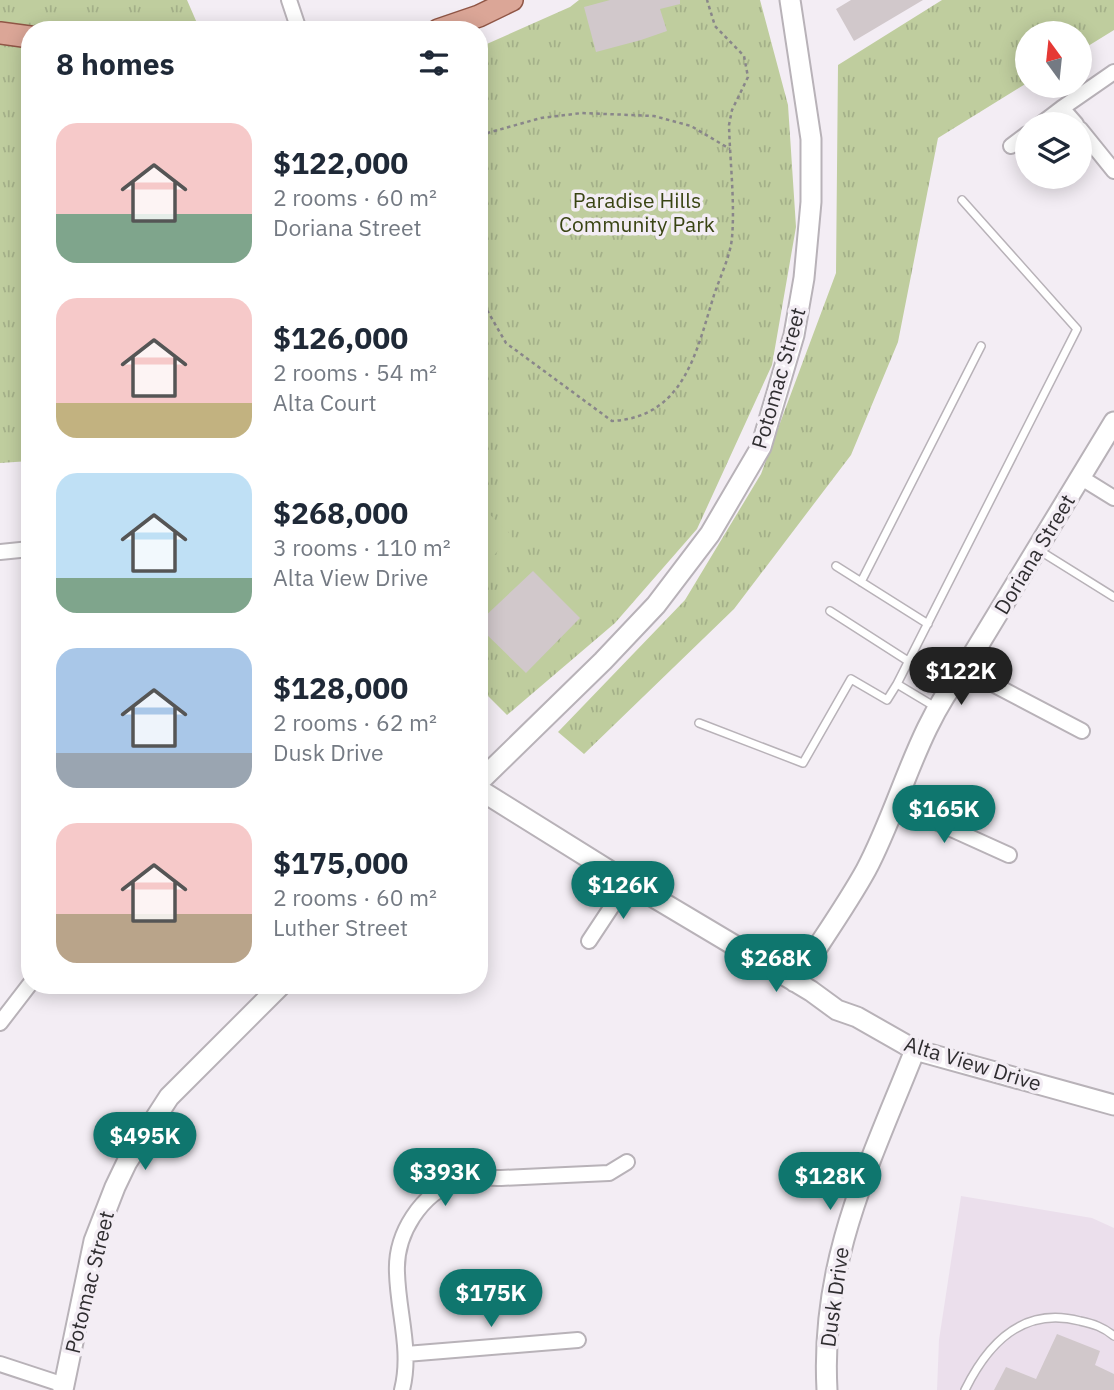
<!DOCTYPE html>
<meta charset="utf-8">
<style>
:root{--surface:#fff;--page:#f2f2f3;--text:#1f2937;--muted:#747a83;--accent:#0f766e}
body{margin:0;font-family:"IBM Plex Sans",sans-serif;background:var(--page);color:var(--text);height:100vh;display:flex;flex-direction:column;font-size:26px;white-space:nowrap}
*{box-sizing:border-box;margin:0}
p{font-size:23px;color:var(--muted)}
.icon{flex:none;width:38px;height:38px;fill:none;stroke:currentColor;stroke-width:2;stroke-linecap:round;stroke-linejoin:round}
.map{position:relative;flex:1;overflow:hidden}
.drawer{position:absolute;left:21px;top:21px;width:467px;height:973px;display:flex;flex-direction:column;background:var(--surface);border-radius:28px;box-shadow:0 4px 18px #0003}
.drawer>*{flex:none}
.needle{width:46px;rotate:345deg}
.controls{position:absolute;left:1015px;top:21px;display:grid;gap:14px}
.controls a{display:grid;place-items:center;width:77px;height:77px;border-radius:50%;background:var(--surface);box-shadow:0 4px 18px #0003;font-size:35px}
.price{position:absolute;translate:-50% -60px;padding:0 16px;border-radius:24px;background:var(--accent);color:#fff;font-size:23px;line-height:46px;filter:drop-shadow(0 2px 4px #0008)}
.price::after{content:'';position:absolute;left:50%;top:42px;width:21px;height:16px;margin-left:-10px;background:inherit;clip-path:polygon(0 0,100% 0,50% 100%)}
.price.selected{background:#222;color:#fff}
ul{padding:0;list-style:none}
li{display:flex;align-items:center;gap:21px;height:175px;padding:0 35px}
li span{display:grid;place-items:center;flex:none;width:196px;height:140px;border-radius:21px;color:#555}
li>.icon{margin-inline-start:auto}
span .icon{width:84px;height:84px;fill:#fffc;stroke-width:1}
li b{font-size:30px}
h2{display:flex;justify-content:space-between;align-items:center;height:84px;padding:0 35px;font-size:30px}
.map>svg:first-child{display:block}
</style>
<div class="map">
<svg width="1114" height="1390" viewBox="0 0 1114 1390">
<defs>
<pattern id="grass-tufts" width="24" height="20" patternUnits="userSpaceOnUse" patternTransform="scale(1.75)"><rect width="24" height="20" fill="#bfcd9e"/><path d="M3 7l-1-3M5 7V3M7 7l1-3M15 17l-1-3M17 17v-4M19 17l1-3" fill="none" stroke="#a4b089"/></pattern>
</defs>
<rect width="100%" height="100%" fill="#f3edf4"/>
<path fill="#ebdfec" d="M961,1196l131,22 22,10v162h-177l2,-50z"/>
<path fill="url(#grass-tufts)" d="M0,0h187l13,30h-170v431l-30,2z
M579,0h181l28,105 8,122 -24,138 -75,164 -82,94 -108,92 -27,-27v-641l90,-40z
M942,0h172v30l-34,21v-18h-53v50l-89,55 -40,204 -47,113 -117,154 -150,145 -26,-22 127,-132 76,-126 75,-201 2,-208z"/>
<path fill="#bfcd9e" d="M480,505l32,31 -29,31 -3,-4z"/>
<path fill="#d1c8cb" d="M610,0h70v4l-20,5 7,22 -26,9 -45,12 -12,-45z
M851,0h72l-69,41 -18,-32z
M533,571l47,47 -54,55 -46,-45v-7z
M1057,1334l43,17 -5,14 19,9v16h-120l12,-23 30,12z"/>
<g fill="none" stroke-linecap="round" stroke-linejoin="round">
<g stroke="#b8b2b8" stroke-width="10">
<path id="lane" d="M1037,549l77,48
M836,566l92,58
M861,582l120,-236
M830,611l78,50
M897,684l180,-355 -115,-129
M699,723l104,40 48,-84 36,21 10,-16 40,24
M965,1390c23,-47 58,-84 115,-69 14,3 23,6 34,15"/>
</g>
<g stroke="#b8b2b8" stroke-width="18">
<path id="street" d="M289,0l10,30
M1041,124l21,-16
M1076,124l-14,-16 52,-36
M1080,129l34,42
M1011,146l16,-12
M1080,477l34,21
M0,552l30,-3
M964,669l118,62
M894,803l115,52
M589,941l39,-59
M0,1023l30,-39
M406,1354l172,-14
M0,1364l64,21
M402,1390c10,-40 -4,-77 -5,-117 -2,-39 24,-80 61,-92 13,-5 30,-3 43,-3 36,-2 72,-3 108,-5l18,-11"/>
</g>
<g stroke="#b8b2b8" stroke-width="23">
<path id="secondary" d="M480,781l123,-120 53,-56 54,-71 51,-87 33,-112 10,-57 7,-76v-63l-21,-139
M480,790l133,83 198,118 26,19 20,7 58,33 199,55
M795,982c23,-37 50,-74 71,-112 35,-66 50,-142 98,-201l150,-247
M63,1390l31,-149 21,-54 12,-25 42,-65 112,-112
M827,1390c-7,-129 42,-224 88,-340"/>
</g>
<g stroke="#905646" stroke-width="24">
<path id="primary" d="M438,30l41,-14 33,-16
M0,33l30,4"/>
</g>
<path stroke="#89868a" stroke-width="2.5" stroke-dasharray="3.5 3.5" stroke-linecap="butt" d="M480,135l61,-17 41,-5 72,3 37,10 39,23
M480,298l26,45 106,78c72,-4 84,-68 102,-126 6,-18 16,-38 18,-57 3,-36 -2,-76 -3,-113l3,-15 16,-33 -4,-21 -29,-30 -8,-26"/>
<use href="#lane" stroke="#fff" stroke-width="7"/>
<use href="#street" stroke="#fff" stroke-width="14"/>
<use href="#secondary" stroke="#fff" stroke-width="19"/>
<use href="#primary" stroke="#dba697" stroke-width="21"/>
</g>
<g text-anchor="middle" dominant-baseline="central" stroke-width="7" stroke-linejoin="round" paint-order="stroke">
<g font-size="21" fill="#394413" stroke="#f3edf4">
<text x="637" y="200">Paradise Hills<tspan x="637" dy="24">Community Park</tspan></text>
</g>
<g font-size="21" fill="#302e31" stroke="#f3edf4">
<text transform="translate(778 378) rotate(-74)">Potomac Street</text>
<text transform="translate(1034 554) rotate(-59)">Doriana Street</text>
<text transform="translate(973 1063) rotate(17)">Alta View Drive</text>
<text transform="translate(89 1282) rotate(-76)">Potomac Street</text>
<text transform="translate(834 1297) rotate(-82)">Dusk Drive</text>
</g>
</g>
</svg>
<div class="controls">
<a><svg class="needle" viewBox="-14 -14 28 28"><path d="M0-13l5 13h-10z" fill="#e53935"/><path d="M0 13l5-13h-10z" fill="#747a83"/></svg></a>
<a><svg class="icon" aria-label="layers" viewBox="0 0 24 24"><path d="M12 4l9 5-9 5-9-5zM3 14l9 5 9-5"/></svg></a>
</div>
<b class="price selected" style="left:961px;top:707px">$122K</b>
<b class="price" style="left:944px;top:845px">$165K</b>
<b class="price" style="left:623px;top:921px">$126K</b>
<b class="price" style="left:776px;top:994px">$268K</b>
<b class="price" style="left:145px;top:1172px">$495K</b>
<b class="price" style="left:445px;top:1208px">$393K</b>
<b class="price" style="left:830px;top:1212px">$128K</b>
<b class="price" style="left:491px;top:1329px">$175K</b>
<section class="drawer">
<h2>8 homes<svg class="icon" aria-label="filters" viewBox="0 0 24 24"><path d="M4 7h16M4 17h16"/><circle cx="9" cy="7" r="2"/><circle cx="15" cy="17" r="2"/></svg></h2>
<ul>
<li><span style="background:linear-gradient(#f6c9c9 65%,#7fa58c 0)"><svg class="icon" aria-label="home" viewBox="0 0 24 24"><path d="M3 11l9-7 9 7M6 9v11h12V9"/></svg></span><div><b>$122,000</b><p>2 rooms · 60 m²</p><p>Doriana Street</p></div></li>
<li><span style="background:linear-gradient(#f6c9c9 75%,#c2b280 0)"><svg class="icon" aria-label="home" viewBox="0 0 24 24"><path d="M3 11l9-7 9 7M6 9v11h12V9"/></svg></span><div><b>$126,000</b><p>2 rooms · 54 m²</p><p>Alta Court</p></div></li>
<li><span style="background:linear-gradient(#bfe0f5 75%,#7fa58c 0)"><svg class="icon" aria-label="home" viewBox="0 0 24 24"><path d="M3 11l9-7 9 7M6 9v11h12V9"/></svg></span><div><b>$268,000</b><p>3 rooms · 110 m²</p><p>Alta View Drive</p></div></li>
<li><span style="background:linear-gradient(#a9c7e8 75%,#9aa5b1 0)"><svg class="icon" aria-label="home" viewBox="0 0 24 24"><path d="M3 11l9-7 9 7M6 9v11h12V9"/></svg></span><div><b>$128,000</b><p>2 rooms · 62 m²</p><p>Dusk Drive</p></div></li>
<li><span style="background:linear-gradient(#f6c9c9 65%,#b9a48a 0)"><svg class="icon" aria-label="home" viewBox="0 0 24 24"><path d="M3 11l9-7 9 7M6 9v11h12V9"/></svg></span><div><b>$175,000</b><p>2 rooms · 60 m²</p><p>Luther Street</p></div></li>
</ul>
</section>
</div>
